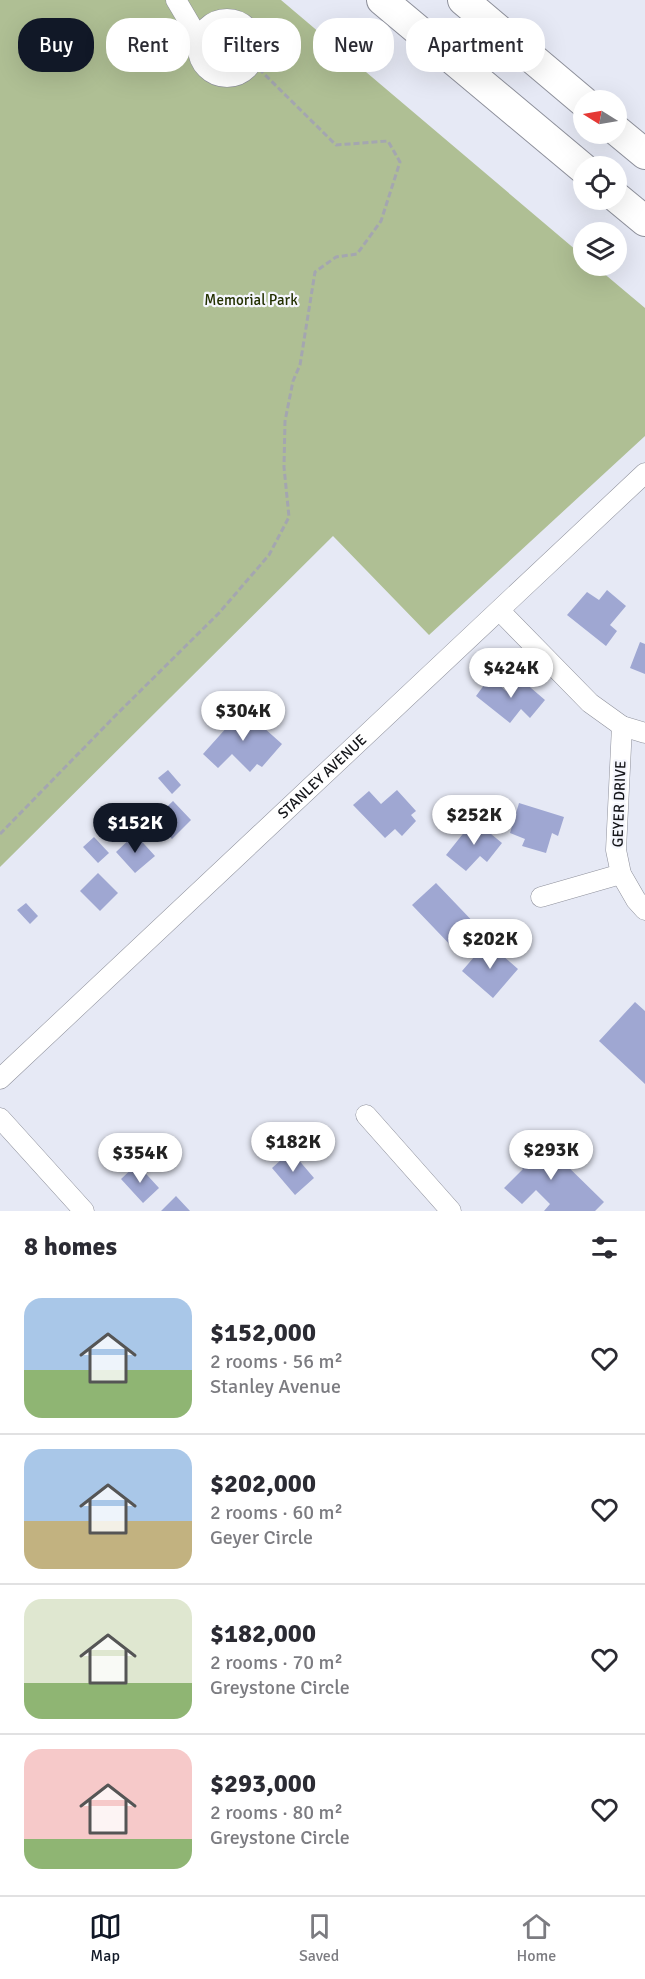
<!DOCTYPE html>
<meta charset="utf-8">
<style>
:root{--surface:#fff;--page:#f7f7f7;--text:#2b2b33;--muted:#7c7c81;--line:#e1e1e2;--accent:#111827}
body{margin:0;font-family:Signika,sans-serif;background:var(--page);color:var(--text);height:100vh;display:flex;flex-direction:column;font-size:22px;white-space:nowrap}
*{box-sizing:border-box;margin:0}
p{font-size:20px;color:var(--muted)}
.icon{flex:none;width:33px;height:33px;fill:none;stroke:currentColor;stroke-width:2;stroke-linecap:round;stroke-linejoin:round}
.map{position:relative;height:1211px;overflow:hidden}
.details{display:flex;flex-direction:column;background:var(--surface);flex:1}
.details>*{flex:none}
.guide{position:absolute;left:18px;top:18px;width:609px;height:54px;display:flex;gap:12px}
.needle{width:39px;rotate:281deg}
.tools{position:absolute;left:573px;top:90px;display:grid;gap:12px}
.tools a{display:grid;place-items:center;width:54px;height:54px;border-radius:50%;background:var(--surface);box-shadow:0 6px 24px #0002;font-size:30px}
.price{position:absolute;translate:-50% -51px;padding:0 14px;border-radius:21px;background:#fff;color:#222;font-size:20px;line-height:39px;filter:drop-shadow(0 2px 3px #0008)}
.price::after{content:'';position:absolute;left:50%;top:36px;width:18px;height:14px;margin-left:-9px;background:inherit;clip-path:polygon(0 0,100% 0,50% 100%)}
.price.active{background:var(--accent);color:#fff}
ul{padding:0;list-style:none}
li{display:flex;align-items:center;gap:18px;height:150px;padding:0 24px}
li+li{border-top:2px solid var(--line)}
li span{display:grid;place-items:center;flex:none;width:168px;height:120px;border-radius:18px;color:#555}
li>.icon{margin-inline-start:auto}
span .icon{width:72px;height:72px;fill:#fffc;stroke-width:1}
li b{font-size:26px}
h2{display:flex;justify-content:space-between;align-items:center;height:72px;padding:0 24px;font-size:26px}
.chip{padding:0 21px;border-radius:24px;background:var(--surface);box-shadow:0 6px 24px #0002;font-size:21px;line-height:54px}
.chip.active{background:var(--accent);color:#fff}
.dock{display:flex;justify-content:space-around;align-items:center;height:84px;border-top:2px solid var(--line);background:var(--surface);font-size:16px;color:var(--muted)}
.dock a{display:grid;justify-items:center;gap:3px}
.dock .active{color:var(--accent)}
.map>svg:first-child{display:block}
</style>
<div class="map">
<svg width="645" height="1211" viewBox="0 0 645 1211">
<rect width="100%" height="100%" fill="#e6e9f5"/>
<path fill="#afbf94" d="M0,0h281l302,256 1,10h11l50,42v128l-216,199 -96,-99 -333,331z"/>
<path fill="#9fa7d2" d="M607,590l19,16 -16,19 7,6 -11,15 -39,-31 20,-23 12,8z
M640,642l5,2v30l-15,-6z
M517,676l28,24 -15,18 -9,-9 -11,14 -34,-27 14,-19 16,14z
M237,704l45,40 -20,23 -5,-3 -7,8 -18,-18 -14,14 -15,-14 25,-28 -6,-5z
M168,770l13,15 -9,9 -14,-16z
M397,790l19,21 -5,4 5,6 -14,15 -7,-7 -10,9 -32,-33 16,-14 12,13z
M173,801l18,19 -19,19 -19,-19z
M519,803l45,14 -6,19 -6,-3 -6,20 -24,-7 3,-7 -15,-6z
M134,804l12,14 -10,9 -12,-14z
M474,820l28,23 -15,19 -7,-6 -14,15 -20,-16z
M135,834l20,22 -20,17 -19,-21z
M94,837l15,16 -11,10 -15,-16z
M98,873l20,20 -18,18 -20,-20z
M436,883l44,46 -23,23 -45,-47z
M26,903l12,13 -8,8 -13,-14z
M487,942l31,27 -25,29 -31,-27z
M635,1002l10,9v73l-46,-43z
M542,1135l18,18 -3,3 47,46 -9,9h-51l6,-7 -14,-14 -14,14 -18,-16 19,-19 -7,-7z
M291,1151l23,27 -19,17 -23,-27z
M137,1164l22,24 -16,15 -22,-24z
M176,1196l14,15h-29z"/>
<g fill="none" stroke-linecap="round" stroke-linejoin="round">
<g stroke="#8e909b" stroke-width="21">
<g id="minor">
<path d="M176,0l23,39"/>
<circle cx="227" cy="48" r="29"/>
<path d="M500,611l90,92 32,23 23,7"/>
<path d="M622,726l-6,124 5,24 15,26 9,10"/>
<path d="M541,897l80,-23"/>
<path id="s1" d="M0,1079l645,-606"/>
<path d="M366,1115l85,96"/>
<path d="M0,1118l84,93"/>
</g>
</g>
<g stroke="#8e909b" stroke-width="32">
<path id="highway" d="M382,0l202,169
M463,0l121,102
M616,130l29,24
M616,197l29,24"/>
</g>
<path stroke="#a4a6b0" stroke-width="3" stroke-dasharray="6 3" stroke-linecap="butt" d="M0,834l116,-119 103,-102 50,-58 20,-38 -5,-50 1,-46 8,-40 7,-16 15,-93 21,-15 21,-3 24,-33 19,-59 -12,-21 -52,4 -84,-83"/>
<use href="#minor" stroke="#fff" stroke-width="20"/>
<use href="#highway" stroke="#fff" stroke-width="30"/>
</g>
<g text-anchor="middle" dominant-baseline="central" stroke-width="4.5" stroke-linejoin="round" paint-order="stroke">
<g font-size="15" fill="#233000" stroke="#f5f6fd">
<text x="251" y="300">Memorial Park</text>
</g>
<g font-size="15" fill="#141519" stroke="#f5f6fd">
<text stroke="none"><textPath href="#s1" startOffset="442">STANLEY AVENUE</textPath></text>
<text transform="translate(619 804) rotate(-88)">GEYER DRIVE</text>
</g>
</g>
</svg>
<div class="tools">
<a><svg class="needle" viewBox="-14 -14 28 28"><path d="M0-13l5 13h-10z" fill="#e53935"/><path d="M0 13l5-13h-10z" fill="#7c7c81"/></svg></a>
<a><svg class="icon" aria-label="locate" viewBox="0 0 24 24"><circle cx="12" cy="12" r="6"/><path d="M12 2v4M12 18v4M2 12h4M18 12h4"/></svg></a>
<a><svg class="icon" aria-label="layers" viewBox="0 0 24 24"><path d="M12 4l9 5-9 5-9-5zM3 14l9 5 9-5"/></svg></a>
</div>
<b class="price" style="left:511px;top:699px">$424K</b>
<b class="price" style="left:243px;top:742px">$304K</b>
<b class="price" style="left:474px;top:846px">$252K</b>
<b class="price active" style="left:135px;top:854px">$152K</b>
<b class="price" style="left:490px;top:970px">$202K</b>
<b class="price" style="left:293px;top:1173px">$182K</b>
<b class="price" style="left:551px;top:1181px">$293K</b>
<b class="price" style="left:140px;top:1184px">$354K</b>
<div class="guide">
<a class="chip active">Buy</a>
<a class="chip">Rent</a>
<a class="chip">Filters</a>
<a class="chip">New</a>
<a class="chip">Apartment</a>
</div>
</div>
<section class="details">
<h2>8 homes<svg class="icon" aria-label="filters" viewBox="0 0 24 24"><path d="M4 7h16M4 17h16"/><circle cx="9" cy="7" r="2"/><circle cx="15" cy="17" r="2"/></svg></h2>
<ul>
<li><span style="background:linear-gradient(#a9c7e8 60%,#8fb573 0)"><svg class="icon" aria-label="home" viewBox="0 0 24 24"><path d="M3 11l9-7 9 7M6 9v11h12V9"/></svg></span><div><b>$152,000</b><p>2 rooms · 56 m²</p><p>Stanley Avenue</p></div><svg class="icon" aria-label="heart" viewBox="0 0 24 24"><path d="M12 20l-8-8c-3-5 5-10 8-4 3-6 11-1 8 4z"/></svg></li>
<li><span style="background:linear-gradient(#a9c7e8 60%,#c2b280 0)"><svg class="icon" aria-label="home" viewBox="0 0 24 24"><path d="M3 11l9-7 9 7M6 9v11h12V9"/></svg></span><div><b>$202,000</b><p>2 rooms · 60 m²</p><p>Geyer Circle</p></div><svg class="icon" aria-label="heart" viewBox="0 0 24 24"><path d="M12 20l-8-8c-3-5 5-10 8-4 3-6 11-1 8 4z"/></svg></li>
<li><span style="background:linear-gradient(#dfe7d0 70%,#8fb573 0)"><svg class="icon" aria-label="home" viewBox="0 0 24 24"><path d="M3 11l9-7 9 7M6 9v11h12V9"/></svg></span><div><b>$182,000</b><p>2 rooms · 70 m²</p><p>Greystone Circle</p></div><svg class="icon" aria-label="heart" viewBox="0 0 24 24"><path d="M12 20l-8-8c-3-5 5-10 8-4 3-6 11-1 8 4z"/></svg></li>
<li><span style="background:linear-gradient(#f6c9c9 75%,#8fb573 0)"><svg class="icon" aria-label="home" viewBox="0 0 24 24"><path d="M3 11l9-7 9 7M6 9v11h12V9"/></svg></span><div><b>$293,000</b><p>2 rooms · 80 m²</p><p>Greystone Circle</p></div><svg class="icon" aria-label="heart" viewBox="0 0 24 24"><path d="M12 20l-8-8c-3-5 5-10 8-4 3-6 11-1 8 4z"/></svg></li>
</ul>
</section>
<nav class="dock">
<a class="active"><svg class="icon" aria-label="map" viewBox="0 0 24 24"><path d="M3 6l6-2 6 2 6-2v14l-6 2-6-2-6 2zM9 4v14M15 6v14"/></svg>Map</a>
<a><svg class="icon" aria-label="saved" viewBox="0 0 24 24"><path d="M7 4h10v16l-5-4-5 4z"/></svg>Saved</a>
<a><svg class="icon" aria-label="home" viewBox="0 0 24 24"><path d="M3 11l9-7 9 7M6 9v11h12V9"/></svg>Home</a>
</nav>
